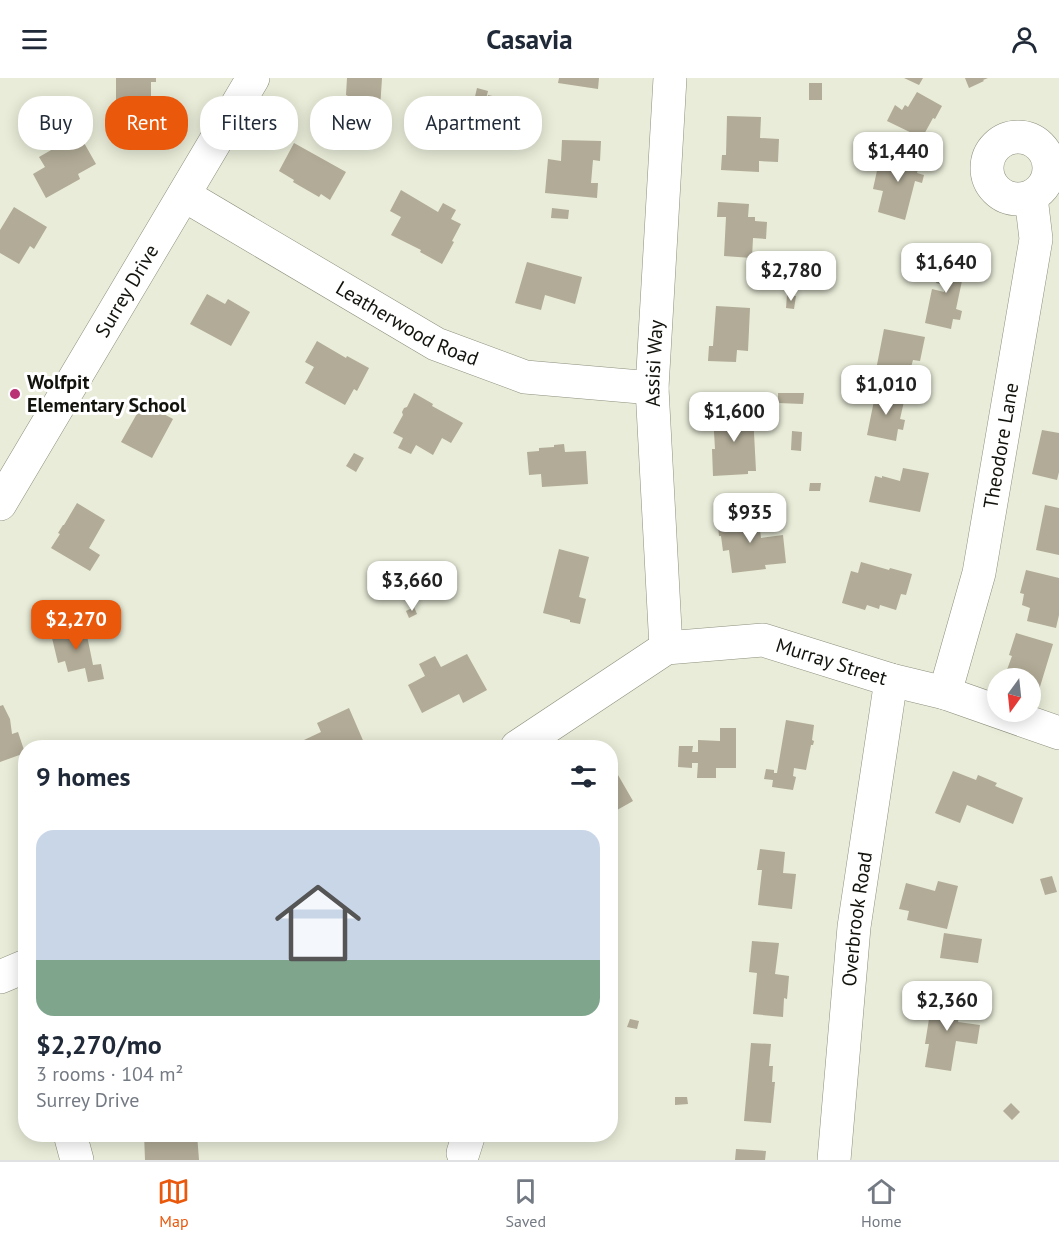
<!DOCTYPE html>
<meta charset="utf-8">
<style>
:root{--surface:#fff;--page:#f6f6f7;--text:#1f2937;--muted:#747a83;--line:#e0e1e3;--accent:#ea580c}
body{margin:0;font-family:"PT Sans",sans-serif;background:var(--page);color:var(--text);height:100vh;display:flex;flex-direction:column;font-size:22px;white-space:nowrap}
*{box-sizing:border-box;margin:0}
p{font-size:20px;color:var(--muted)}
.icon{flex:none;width:33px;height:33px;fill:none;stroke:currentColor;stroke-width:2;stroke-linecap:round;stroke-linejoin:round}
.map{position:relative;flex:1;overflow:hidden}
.side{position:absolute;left:18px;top:662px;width:600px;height:402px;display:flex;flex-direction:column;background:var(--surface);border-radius:24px;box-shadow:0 3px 15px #0003}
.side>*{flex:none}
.hud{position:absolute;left:18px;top:18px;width:600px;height:54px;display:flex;gap:12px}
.needle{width:39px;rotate:195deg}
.tools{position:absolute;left:987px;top:590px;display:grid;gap:12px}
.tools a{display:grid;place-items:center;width:54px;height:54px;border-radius:50%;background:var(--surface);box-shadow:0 3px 15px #0003;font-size:30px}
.price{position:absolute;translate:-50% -51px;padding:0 14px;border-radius:12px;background:#fff;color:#222;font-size:20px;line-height:39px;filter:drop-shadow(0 2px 3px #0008)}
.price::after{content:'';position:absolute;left:50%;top:36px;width:18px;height:14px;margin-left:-9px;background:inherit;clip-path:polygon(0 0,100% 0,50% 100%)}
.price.current{background:var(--accent);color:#fff}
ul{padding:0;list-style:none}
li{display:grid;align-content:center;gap:12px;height:318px;padding:0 18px}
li+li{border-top:2px solid var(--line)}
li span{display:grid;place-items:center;height:186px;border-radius:18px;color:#555}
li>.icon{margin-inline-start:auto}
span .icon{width:108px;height:108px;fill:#fffc;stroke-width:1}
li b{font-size:26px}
h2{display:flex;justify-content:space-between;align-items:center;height:72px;padding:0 18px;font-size:26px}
.chip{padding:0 21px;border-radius:24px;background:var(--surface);box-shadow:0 3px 15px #0003;font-size:21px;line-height:54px}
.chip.current{background:var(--accent);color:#fff}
header{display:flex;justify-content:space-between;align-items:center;height:78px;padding:0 18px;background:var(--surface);font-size:27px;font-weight:600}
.tab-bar{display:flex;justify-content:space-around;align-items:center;height:84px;border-top:2px solid var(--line);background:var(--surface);font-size:16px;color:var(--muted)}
.tab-bar a{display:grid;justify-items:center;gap:3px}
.tab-bar .current{color:var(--accent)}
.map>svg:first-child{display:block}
</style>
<header><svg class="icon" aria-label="menu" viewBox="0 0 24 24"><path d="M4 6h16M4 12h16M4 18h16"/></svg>Casavia<svg class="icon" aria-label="person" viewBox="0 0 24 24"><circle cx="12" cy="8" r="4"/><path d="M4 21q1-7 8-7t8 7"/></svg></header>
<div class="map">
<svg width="1059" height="1082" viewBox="0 0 1059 1082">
<rect width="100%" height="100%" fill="#e8ecd8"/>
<path fill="#b1ab97" d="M116,0h40v4h-5v22l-35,-1z
M347,0h35l-2,31 -32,-3v-10l-2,-1z
M559,0h40l-1,11 -40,-6z
M904,0h19l-4,7z
M965,0h23l-5,2 1,1 -15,7z
M809,5h13v17h-13z
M477,10l11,3 -4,16 -11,-2z
M917,14l25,14 -7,13 -2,-1 -11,20 -35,-17 8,-16 7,5 3,-5 3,2z
M488,17l9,2 -2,12 -9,-2z
M41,23l10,5 -5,11 -10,-5z
M727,38l34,1 -1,21 19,1 -1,23 -19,-1v11l-38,-2 1,-15h4z
M79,56l17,30 -18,10 2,5 -34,19 -13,-24 12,-7 -6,-10z
M434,61l2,8 -10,2 -2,-7z
M562,62l39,1 -1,20 -7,-1 -2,23h7l-1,15 -52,-5 3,-34 13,2z
M294,65l52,29 -16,28 -9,-6 -2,3 -26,-15 1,-2 -15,-9z
M892,71l29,8 -4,16 7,2 -2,8 -7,-2 -10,39 -27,-8 5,-21 -10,-2 5,-23 9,3z
M401,112l37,22 5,-9 13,7 -5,9 10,5 -9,17 2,1 -12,22 -22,-12 1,-2 -30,-15 10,-18 -11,-6z
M718,124l31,2 -1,13h7v4l12,1 -1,17 -13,-1 -1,20 -28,-2 2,-39h-9z
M14,129l33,20 -13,22 -4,-3 -11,18 -19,-11v-23z
M552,130l17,2 -1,9 -17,-1z
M942,179l24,5 -10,47 6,2 -2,9 -7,-1 -2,10 -26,-6 7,-34 12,3 1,-7 -9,-2z
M527,184l55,15 -7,27 -30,-9 -4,15 -26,-7z
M207,216l18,10 3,-5 22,13 -19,34 -41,-22z
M787,217l9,1 -2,13 -8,-1z
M716,228l34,2 -2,43 -11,-1 -1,12 -28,-1 1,-15h4z
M884,251l41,8 -5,24 -7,-1 -3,11 -2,-1 -2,12 -31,-7z
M317,263l29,17 1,-2 22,12 -12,23 -3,-2 -9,16 -40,-22 9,-16 -9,-5z
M876,313l29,6 -5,22 5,1 -2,10 -5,-1 -2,12 -29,-6z
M414,315l19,11 -1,2 31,17 -12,20 -9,-5 -9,17 -17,-10 -5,9 -13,-6 5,-10 -10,-5 10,-18 -1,-3 2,-4 3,-1z
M778,315h26l-1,11 -25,-1z
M143,325l13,7 1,-3 7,3 -2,3 11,6 -21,39 -31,-16z
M751,332v4h2l3,57h-8v3l-35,2 -1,-27h3l-2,-34h4v-4z
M1042,352l17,3v39l-2,8 -25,-6z
M792,353l10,1 -1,19 -10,-1z
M564,366l1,8 21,-1 2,33 -46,3 -1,-13 -12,1 -2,-23 12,-1v-3l15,-1v-2z
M354,375l10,5 -8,14 -10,-6z
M903,390l26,5 -9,39 -51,-10 6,-26 7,2v-2l18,5z
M810,405h11l-1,8h-11z
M77,425l28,17 -16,28 11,7 -10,16 -39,-23 9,-14 -2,-1 5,-8h1z
M1045,427l14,3v47l-23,-5z
M758,435l3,25 22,-3 3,28 -21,2 1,4 -34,4 -3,-23 -6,1 -2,-15h-2l-1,-10h2l-1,-8z
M559,471l30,8 -10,40 7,2 -6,25 -10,-2v-2l-27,-7z
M861,484l28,8 1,-2 22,6 -6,21 -5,-1 -5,16 -16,-5 -1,4 -12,-4 -2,5 -23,-7 9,-32 7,2z
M1026,492l33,8v37l-3,13 -29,-7 3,-13 -8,-3 2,-11 -4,-1z
M414,529l3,7 -8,4 -3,-7z
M84,543l9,44 8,-1 3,15 -16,3 -3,-14 -17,4 -3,-11 -7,2 -6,-25 7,-2 -2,-9z
M1016,555l37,11 -14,46 -9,-2v-10h-26l8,-22 -3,-1z
M467,576l20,36 -24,13 -4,-9 -37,19 -14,-28 17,-9 -6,-12 16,-8 6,11z
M3,627l7,14 2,15 6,-2 7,21 -25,9v-56z
M349,630l16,37 2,-1 2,3h-63l-2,-7 17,-8 -4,-9z
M786,642l28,5 -2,15 2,1 -1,4h-2l-5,25 -12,-2 -1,8 3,1 -3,13 -21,-3 1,-7 -9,-1 2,-10 8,1v3h3z
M720,650h16v40h-20v10h-19l1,-15h-6v5l-14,-1 1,-21h14l-1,6h6v-12l22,1z
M953,693l23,9 2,-5 19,8 -2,3 28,12 -10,26 -46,-19 -7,18 -25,-10z
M618,697l15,26 -23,13v-35z
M760,771l25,3 -2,21 13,1 -4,35 -34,-4 4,-35h-5z
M1052,798l5,16 -12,3 -5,-16z
M938,803l20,5 -11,43 -40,-9 2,-9 -10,-2 7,-26 29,8z
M944,855l38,6 -4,24 -38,-5z
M752,863l27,2 -4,31 14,2 -2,23 -3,-1 -1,19 -30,-3 4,-41 -8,-1z
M933,916l29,5 -4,23 22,3 -3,19 -21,-3 -5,30 -26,-4 4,-23h-4z
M630,941l9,2 -2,8 -10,-2z
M751,965l20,1 -2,22h4l-1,16h3l-4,41 -27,-2z
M675,1019h12l1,7 -13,1z
M1011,1025l9,9 -8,8 -9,-9z
M144,1056h53l2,26h-54z
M736,1071l30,2 -1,9h-30z"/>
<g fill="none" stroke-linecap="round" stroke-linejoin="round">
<g stroke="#8c907d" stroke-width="34">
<g id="minor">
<circle cx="1018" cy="90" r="31"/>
<path id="s1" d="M184,117l252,149 89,33 127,11"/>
<path id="s2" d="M0,426l253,-426"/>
<path id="s3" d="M666,570l-14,-260 18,-310"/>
<path id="s4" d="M945,615l34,-120 57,-334 -5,-42"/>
<path id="s5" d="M517,669l149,-99 97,-8 128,40 54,13 114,40"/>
<path d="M0,899l26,-11"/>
<path d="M70,1056l7,26"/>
<path d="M463,1075l6,-19"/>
<path id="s6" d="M834,1082l20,-233 37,-247"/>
</g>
</g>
<use href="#minor" stroke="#fff" stroke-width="33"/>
</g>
<circle fill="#b93273" stroke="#fff" stroke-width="2" cx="15" cy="316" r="6"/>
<g text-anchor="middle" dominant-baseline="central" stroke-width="6" stroke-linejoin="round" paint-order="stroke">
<g font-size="20" fill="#11130c" stroke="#fff">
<text stroke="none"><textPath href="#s2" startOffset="248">Surrey Drive</textPath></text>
<text stroke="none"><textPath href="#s1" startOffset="258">Leatherwood Road</textPath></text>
<text stroke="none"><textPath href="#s3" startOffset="285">Assisi Way</textPath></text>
<text stroke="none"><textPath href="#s4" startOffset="254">Theodore Lane</textPath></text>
<text stroke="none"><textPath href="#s5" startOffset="348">Murray Street</textPath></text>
<text stroke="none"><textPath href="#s6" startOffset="242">Overbrook Road</textPath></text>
</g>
<g font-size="20" font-weight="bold" fill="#11130c" stroke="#fff" text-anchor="start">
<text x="27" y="304">Wolfpit<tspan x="27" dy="23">Elementary School</tspan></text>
</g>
</g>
</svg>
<div class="tools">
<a><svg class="needle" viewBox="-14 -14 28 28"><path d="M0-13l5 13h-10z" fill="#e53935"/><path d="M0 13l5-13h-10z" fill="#747a83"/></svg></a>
</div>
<b class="price" style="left:898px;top:105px">$1,440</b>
<b class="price" style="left:946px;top:216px">$1,640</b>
<b class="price" style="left:791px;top:224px">$2,780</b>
<b class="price" style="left:886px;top:338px">$1,010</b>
<b class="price" style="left:734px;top:365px">$1,600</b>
<b class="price" style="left:750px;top:466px">$935</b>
<b class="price" style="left:412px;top:534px">$3,660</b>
<b class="price current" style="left:76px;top:573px">$2,270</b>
<b class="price" style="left:947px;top:954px">$2,360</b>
<div class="hud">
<a class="chip">Buy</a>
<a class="chip current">Rent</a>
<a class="chip">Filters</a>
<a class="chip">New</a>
<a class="chip">Apartment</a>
</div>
<section class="side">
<h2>9 homes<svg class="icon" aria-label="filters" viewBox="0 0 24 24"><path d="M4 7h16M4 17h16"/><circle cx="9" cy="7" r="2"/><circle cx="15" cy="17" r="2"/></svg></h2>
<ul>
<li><span style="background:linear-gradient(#c9d6e8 70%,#7fa58c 0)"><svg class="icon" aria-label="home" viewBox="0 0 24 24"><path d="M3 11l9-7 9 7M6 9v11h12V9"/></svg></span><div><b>$2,270/mo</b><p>3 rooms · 104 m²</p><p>Surrey Drive</p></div></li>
</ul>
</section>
</div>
<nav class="tab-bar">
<a class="current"><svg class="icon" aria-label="map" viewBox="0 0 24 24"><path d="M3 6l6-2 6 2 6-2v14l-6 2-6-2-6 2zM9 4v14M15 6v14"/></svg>Map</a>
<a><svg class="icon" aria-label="saved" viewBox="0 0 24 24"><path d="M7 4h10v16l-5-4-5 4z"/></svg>Saved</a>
<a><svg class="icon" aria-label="home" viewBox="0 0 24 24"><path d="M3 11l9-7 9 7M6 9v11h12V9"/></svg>Home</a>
</nav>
